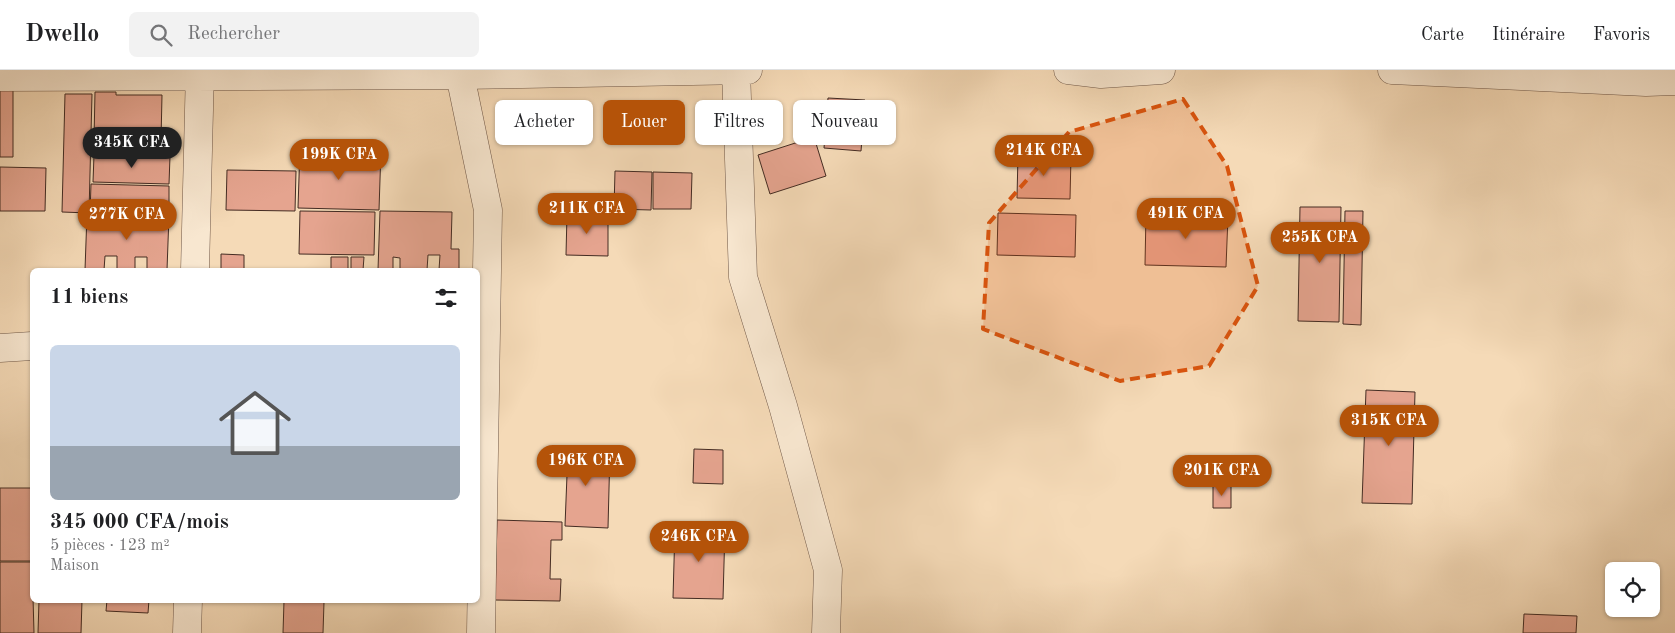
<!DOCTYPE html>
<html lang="fr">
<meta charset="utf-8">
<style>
:root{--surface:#fff;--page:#f2f2f2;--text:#202124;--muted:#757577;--line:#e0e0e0;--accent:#b45309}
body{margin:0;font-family:"Old Standard TT",serif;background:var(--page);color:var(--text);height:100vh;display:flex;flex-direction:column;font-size:19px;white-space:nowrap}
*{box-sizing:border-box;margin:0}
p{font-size:16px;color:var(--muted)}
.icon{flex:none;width:28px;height:28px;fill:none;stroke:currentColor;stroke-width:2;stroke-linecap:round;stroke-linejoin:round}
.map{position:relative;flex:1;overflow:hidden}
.details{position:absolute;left:30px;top:198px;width:450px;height:335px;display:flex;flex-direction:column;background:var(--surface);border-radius:8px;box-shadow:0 1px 4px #0004}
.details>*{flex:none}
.hud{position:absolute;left:495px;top:30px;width:475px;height:45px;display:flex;gap:10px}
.tools{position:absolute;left:1605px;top:492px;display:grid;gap:10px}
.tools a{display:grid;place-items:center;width:55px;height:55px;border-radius:8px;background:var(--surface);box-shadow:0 1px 4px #0004;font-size:25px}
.price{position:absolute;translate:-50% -42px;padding:0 11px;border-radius:18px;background:var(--accent);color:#fff;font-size:16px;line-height:32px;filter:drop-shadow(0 1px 2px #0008)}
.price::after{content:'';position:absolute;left:50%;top:30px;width:15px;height:11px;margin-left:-8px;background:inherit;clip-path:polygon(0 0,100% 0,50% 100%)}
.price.selected{background:#222;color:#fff}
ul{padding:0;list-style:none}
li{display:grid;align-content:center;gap:10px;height:265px;padding:0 20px}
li+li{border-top:1px solid var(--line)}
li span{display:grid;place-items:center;height:155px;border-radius:8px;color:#555}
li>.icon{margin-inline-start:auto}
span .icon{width:90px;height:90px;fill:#fffc;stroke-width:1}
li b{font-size:21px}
h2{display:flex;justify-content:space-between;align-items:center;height:60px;padding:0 20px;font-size:21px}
.tag{padding:0 18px;border-radius:8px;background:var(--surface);box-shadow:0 1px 4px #0004;font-size:18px;line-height:45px}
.tag.selected{background:var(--accent);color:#fff}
header{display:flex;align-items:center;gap:30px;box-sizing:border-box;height:70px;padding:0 25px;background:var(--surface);border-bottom:1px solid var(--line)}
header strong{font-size:24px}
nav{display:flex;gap:28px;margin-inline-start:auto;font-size:18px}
.search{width:350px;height:45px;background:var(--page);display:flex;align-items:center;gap:12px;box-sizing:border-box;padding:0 18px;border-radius:8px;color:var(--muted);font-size:19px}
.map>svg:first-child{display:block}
</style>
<header>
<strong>Dwello</strong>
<div class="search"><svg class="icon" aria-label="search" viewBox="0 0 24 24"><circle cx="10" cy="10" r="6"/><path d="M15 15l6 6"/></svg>Rechercher</div>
<nav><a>Carte</a><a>Itinéraire</a><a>Favoris</a></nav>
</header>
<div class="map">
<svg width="1675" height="563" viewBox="0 0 1675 563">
<rect width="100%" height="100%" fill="#f5dab7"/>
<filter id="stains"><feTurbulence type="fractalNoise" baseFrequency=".004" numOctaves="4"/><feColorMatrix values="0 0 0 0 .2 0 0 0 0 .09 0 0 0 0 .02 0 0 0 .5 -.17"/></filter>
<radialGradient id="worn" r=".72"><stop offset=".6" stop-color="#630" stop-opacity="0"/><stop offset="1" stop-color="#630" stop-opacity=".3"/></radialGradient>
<path fill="#e5a48f" stroke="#442c23" d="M0,19h13v68h-13z
M95,22h21v3h46l-1,45h-67z
M65,24h27l-3,119 -27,-1z
M828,28l37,2 -4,51 -37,-3z
M814,67l12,39 -56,18 -12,-39z
M300,77l29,1 -1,18h10v-6h9l-1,7h17l1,-19 17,1 -2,61 -81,-2z
M94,85l76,1 -1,28 -76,-2z
M1018,85l53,1 -1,43 -53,-1z
M0,97l46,1 -1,43h-45z
M227,100l69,1 -1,40 -69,-1z
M615,101l37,1 -1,38 -37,-1z
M653,102l39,1 -1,36h-38z
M91,114l78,2v29l-79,-1z
M1300,137h41l-2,115 -41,-1z
M300,141l75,1 -1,43 -75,-1z
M380,141l72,1 -1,37h8v21h-20l1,-15h-12l-1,15h-27v-12l-7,-1v13h-15z
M1345,141h18l-2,114 -18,-1z
M998,143l78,2 -1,42 -78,-2z
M87,144l82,1 -2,55h-20v-13h-12v13h-18v-14h-12l-1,14h-19z
M567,144l41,1v41l-42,-1z
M1146,144l82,2 -2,51 -81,-2z
M221,184l23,1v15h-23z
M331,187h17v13h-17z
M351,187h13l-1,13 -12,-1z
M1366,320l49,2 -3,112 -50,-1z
M561,378l49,2 -2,78 -43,-2 2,-51h-7z
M694,379l29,1v34l-30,-1z
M1213,416h18v22h-18z
M0,418h32v73h-32z
M497,450l65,2v18h-11l-1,39h11l-1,22 -65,-1z
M675,457l50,1 -2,71 -50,-1z
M0,492h32l2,71h-34z
M39,530h43l-1,33h-43z
M107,530h42l-1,13 -42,-2z
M284,531l40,1 -1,31h-40z
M1524,544l53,2 -1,17h-53z"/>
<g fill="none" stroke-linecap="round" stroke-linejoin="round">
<g stroke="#705848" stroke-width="29">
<path id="minor" d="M736,0l7,207 40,129 45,164 -2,63
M1068,0l33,4 60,-4
M1392,0l254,12 29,-1
M460,5l28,135 -7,423
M0,7l460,-2 288,-5
M195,200l5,-200
M0,278l32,-2
M187,563l1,-33"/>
</g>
<use href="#minor" stroke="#f8e7d0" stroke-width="28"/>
</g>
<path fill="#d8540e" fill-opacity="0.2" stroke="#d8540e" stroke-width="4" stroke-dasharray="10 6" stroke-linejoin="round" d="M1183,29l44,67 31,120 -49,80 -89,15 -137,-52 6,-106 80,-91z"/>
<rect width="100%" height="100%" filter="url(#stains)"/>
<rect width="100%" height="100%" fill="url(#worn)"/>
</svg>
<div class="tools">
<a><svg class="icon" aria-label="locate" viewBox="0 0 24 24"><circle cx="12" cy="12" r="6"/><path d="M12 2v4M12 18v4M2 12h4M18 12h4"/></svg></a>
</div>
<b class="price selected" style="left:132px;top:99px">345K CFA</b>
<b class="price" style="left:1044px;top:107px">214K CFA</b>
<b class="price" style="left:339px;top:111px">199K CFA</b>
<b class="price" style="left:587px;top:165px">211K CFA</b>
<b class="price" style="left:1186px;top:170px">491K CFA</b>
<b class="price" style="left:127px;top:171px">277K CFA</b>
<b class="price" style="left:1320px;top:194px">255K CFA</b>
<b class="price" style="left:1389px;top:377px">315K CFA</b>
<b class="price" style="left:586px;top:417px">196K CFA</b>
<b class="price" style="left:1222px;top:427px">201K CFA</b>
<b class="price" style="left:699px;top:493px">246K CFA</b>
<div class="hud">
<a class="tag">Acheter</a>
<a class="tag selected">Louer</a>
<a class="tag">Filtres</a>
<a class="tag">Nouveau</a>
</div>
<section class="details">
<h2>11 biens<svg class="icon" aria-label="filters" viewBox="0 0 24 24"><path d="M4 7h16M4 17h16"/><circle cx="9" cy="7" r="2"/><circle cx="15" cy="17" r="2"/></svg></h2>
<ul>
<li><span style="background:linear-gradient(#c9d6e8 65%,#9aa5b1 0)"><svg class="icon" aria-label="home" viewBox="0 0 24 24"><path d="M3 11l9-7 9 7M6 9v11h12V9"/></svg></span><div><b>345 000 CFA/mois</b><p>5 pièces · 123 m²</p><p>Maison</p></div></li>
</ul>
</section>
</div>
